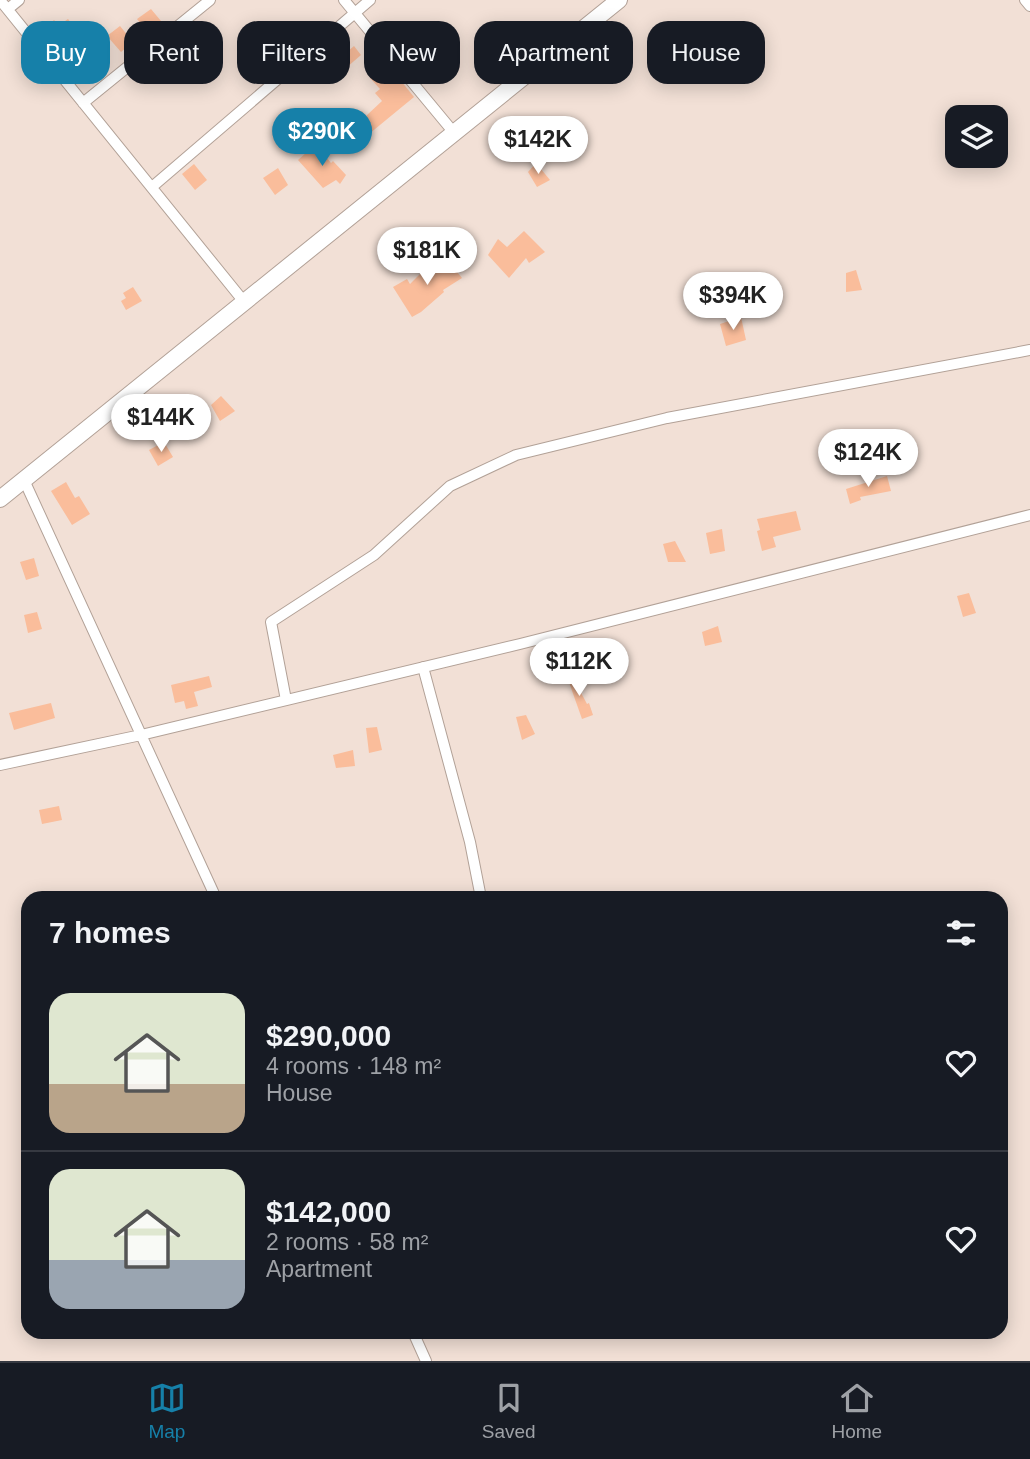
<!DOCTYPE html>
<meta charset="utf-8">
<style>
:root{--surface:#171b24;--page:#242831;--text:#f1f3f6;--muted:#9ea1a6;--line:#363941;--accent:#1680a9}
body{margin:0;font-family:Arial,sans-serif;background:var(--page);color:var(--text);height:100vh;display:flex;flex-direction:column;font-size:26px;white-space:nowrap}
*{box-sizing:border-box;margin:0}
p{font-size:23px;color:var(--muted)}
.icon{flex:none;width:38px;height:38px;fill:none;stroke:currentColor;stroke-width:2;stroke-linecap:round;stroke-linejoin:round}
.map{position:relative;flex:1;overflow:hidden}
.panel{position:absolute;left:21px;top:891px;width:987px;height:448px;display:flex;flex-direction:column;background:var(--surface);border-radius:21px;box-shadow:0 4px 18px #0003}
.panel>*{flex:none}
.guide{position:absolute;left:21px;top:21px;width:989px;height:63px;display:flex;gap:14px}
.buttons{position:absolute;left:945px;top:105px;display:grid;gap:14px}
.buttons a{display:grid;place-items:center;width:63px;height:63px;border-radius:14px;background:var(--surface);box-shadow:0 4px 18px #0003;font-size:35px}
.price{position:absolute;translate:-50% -60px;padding:0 16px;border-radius:24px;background:#fff;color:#222;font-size:23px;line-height:46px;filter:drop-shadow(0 2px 4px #0008)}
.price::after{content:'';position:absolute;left:50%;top:42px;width:21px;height:16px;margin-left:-10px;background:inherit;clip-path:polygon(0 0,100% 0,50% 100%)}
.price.current{background:var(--accent);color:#fff}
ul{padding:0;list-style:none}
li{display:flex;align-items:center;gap:21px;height:175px;padding:0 28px}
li+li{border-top:2px solid var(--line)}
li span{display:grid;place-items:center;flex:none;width:196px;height:140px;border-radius:21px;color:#555}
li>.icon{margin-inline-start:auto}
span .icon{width:84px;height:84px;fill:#fffc;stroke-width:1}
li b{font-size:30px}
h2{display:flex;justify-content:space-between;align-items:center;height:84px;padding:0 28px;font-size:30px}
.chip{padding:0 24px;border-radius:21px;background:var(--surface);box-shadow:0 4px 18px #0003;font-size:24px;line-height:63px}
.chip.current{background:var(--accent);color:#fff}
.tab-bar{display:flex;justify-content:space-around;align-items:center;height:98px;border-top:2px solid var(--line);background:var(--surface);font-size:19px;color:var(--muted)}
.tab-bar a{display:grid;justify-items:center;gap:4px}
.tab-bar .current{color:var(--accent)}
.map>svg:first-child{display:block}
</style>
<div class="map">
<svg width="1030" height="1361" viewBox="0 0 1030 1361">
<rect width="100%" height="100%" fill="#f2e0d6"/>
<path fill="#fabd9b" d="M151,9l10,12 -14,11 -10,-13z
M68,19l8,10 -7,7 5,6 -13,12 -20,-23 13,-11 5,5z
M120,26l13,16 -12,10 -14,-16z
M354,46l7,9 -30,26 -11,-12 10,-9 3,4z
M379,70l10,12 8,-6 17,21 -45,37 -15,-16 8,-7 4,5 16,-15 -7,-8 5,-4 -10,-11z
M319,148l12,15 2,-2 13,14 -6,9 -4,-4 -13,8 -25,-28 9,-8z
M536,163l14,17 -13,7 -9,-15z
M194,164l13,16 -12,10 -13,-16z
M278,168l10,17 -13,10 -12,-17z
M524,231l21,21 -16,11 -3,-5 -17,20 -21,-23 10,-16 9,8z
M446,258l16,20 -19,12 1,2 -23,20 -9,5 -19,-30 14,-8 3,5 18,-18 1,2z
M856,270l6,20 -16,2v-19z
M133,287l9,14 -16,9 -5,-9 5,-3 -3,-5z
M741,317l5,23 -20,6 -6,-22z
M221,396l14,15 -15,10 -9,-16z
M164,442l9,15 -15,9 -9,-16z
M887,476l4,15 -31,6 1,3 -11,4 -4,-15z
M66,482l9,16 4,-2 11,18 -18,11 -21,-34z
M796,511l5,19 -28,7 3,10 -14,4 -5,-20 3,-1 -3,-11z
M722,529l3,22 -15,3 -4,-21z
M675,541l11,21h-18l-5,-18z
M34,558l5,18 -13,4 -6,-18z
M969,593l7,20 -13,4 -6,-21z
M37,612l5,17 -14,4 -4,-18z
M718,626l4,16 -17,4 -3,-14z
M569,670l18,34 2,-1 4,12 -11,4 -17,-48z
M209,676l3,11 -18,5 4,14 -12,3 -2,-8 -9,2 -4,-18z
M51,703l4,15 -41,12 -5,-17z
M526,715l9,19 -13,6 -6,-23z
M377,727l5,23 -13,3 -3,-25z
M353,750l2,16 -19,2 -3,-13z
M59,806l3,14 -20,4 -3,-14z"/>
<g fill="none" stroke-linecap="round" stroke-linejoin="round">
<g stroke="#b2a197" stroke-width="12">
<path id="minor" d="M0,0l245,303
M344,0l111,134
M1025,0l5,6
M8,9l11,-9
M83,103l127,-103
M152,187l218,-187
M24,480l192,418
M423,667l47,175 11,56
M286,700l-15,-78 103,-67 76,-69 66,-31 151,-37 363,-68
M0,765l141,-30 379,-91 510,-129
M413,1332l13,29"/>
</g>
<g stroke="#b2a197" stroke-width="18">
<path id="secondary" d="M0,499l619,-499"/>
</g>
<use href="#minor" stroke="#fff" stroke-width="10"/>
<use href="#secondary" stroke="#fff" stroke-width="16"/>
</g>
</svg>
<div class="buttons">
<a><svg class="icon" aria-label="layers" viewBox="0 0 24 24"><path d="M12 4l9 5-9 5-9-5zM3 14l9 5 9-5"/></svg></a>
</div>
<b class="price current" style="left:322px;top:168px">$290K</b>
<b class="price" style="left:538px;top:176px">$142K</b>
<b class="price" style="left:427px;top:287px">$181K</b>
<b class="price" style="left:733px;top:332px">$394K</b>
<b class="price" style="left:161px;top:454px">$144K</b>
<b class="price" style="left:868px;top:489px">$124K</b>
<b class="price" style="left:579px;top:698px">$112K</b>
<div class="guide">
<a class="chip current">Buy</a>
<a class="chip">Rent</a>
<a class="chip">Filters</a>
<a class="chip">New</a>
<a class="chip">Apartment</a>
<a class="chip">House</a>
</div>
<section class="panel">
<h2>7 homes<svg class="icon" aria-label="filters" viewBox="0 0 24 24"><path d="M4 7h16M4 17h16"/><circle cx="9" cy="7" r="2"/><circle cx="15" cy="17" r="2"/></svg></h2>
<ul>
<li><span style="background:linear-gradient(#dfe7d0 65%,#b9a48a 0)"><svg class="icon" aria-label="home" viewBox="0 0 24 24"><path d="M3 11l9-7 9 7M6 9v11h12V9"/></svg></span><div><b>$290,000</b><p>4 rooms · 148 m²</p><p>House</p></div><svg class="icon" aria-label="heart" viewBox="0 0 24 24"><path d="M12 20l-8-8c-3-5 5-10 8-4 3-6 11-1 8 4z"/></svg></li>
<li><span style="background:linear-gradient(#dfe7d0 65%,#9aa5b1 0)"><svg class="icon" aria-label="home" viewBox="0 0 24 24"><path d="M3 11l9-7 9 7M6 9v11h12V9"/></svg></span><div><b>$142,000</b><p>2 rooms · 58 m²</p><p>Apartment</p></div><svg class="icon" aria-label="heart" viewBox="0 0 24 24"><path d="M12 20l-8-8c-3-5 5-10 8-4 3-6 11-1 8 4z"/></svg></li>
</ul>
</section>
</div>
<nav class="tab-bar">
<a class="current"><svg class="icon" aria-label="map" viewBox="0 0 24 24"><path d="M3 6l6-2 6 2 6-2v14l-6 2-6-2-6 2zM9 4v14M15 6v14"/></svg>Map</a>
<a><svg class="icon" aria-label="saved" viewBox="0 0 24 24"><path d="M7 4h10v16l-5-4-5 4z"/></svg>Saved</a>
<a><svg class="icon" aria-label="home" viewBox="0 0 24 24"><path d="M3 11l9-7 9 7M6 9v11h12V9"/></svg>Home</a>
</nav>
